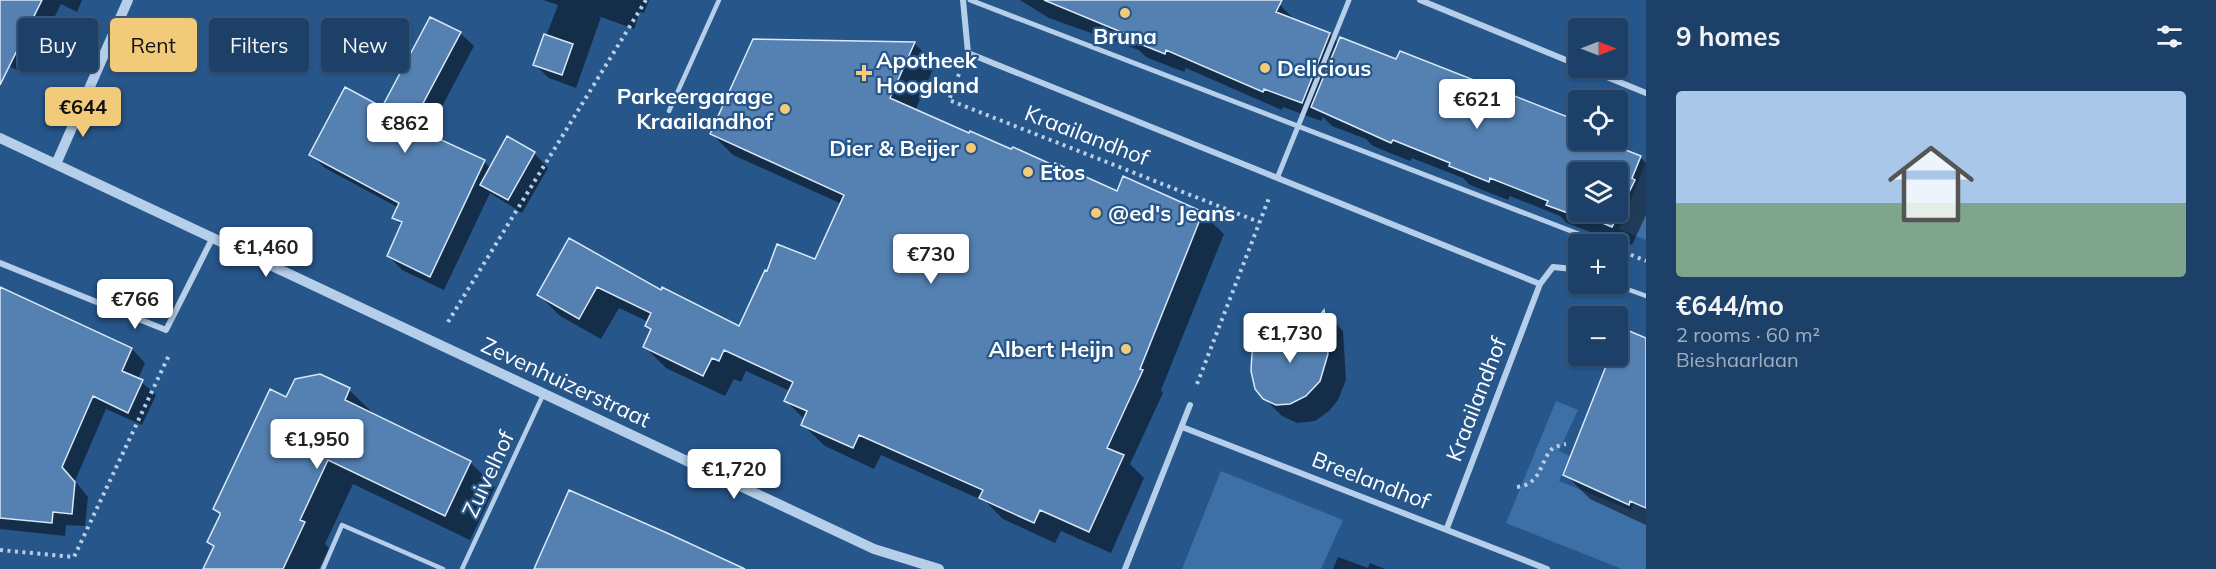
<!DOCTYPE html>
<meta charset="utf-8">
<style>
:root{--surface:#1d4068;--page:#25476e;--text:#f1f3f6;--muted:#a0afc0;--line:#3b597c;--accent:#f2cb7a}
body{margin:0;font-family:Mulish,sans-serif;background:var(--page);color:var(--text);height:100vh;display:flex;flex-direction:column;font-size:22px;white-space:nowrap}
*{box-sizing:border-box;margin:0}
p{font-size:20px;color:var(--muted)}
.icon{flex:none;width:33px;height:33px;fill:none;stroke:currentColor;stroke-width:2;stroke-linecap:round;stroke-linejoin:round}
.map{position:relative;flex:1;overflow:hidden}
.panel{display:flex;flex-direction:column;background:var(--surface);width:570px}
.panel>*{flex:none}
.top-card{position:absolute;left:18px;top:18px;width:570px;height:54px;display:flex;gap:12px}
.needle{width:39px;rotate:90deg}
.controls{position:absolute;left:1568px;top:18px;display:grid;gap:12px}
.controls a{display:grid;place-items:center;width:60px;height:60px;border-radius:6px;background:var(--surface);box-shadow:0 2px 4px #0004,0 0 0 2px var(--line);font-size:30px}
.price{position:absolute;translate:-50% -51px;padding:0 14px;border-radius:6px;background:#fff;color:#222;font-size:20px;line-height:39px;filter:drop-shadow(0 2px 3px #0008)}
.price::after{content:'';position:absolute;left:50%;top:36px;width:18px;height:14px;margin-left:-9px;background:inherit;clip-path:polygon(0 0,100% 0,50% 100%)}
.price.selected{background:var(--accent);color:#111}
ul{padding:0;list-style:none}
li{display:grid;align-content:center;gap:12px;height:318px;padding:0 30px}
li+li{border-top:2px solid var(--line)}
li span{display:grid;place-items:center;height:186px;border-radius:6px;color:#555}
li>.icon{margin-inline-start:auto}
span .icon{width:108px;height:108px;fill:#fffc;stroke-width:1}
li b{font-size:26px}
h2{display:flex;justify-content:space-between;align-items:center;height:72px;padding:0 30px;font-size:26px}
.tag{padding:0 21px;border-radius:6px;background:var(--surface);box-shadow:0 2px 4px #0004,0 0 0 2px var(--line);font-size:21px;line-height:54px}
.tag.selected{background:var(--accent);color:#111}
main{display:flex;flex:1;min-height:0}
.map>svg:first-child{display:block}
</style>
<main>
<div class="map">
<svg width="1646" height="569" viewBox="0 0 1646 569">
<rect width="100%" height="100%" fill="#27568a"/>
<path fill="#3c70a6" d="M1646,162v78l-27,-11z
M1556,401l22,9 -19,41 11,5 -11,25 72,29 4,-7 11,5v61h-24l-116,-46z
M1221,471l122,49 -22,49h-139z"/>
<path fill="#0007" fill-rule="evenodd" d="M0,0h82l-5,12 -16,-8 -35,70 -26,-12z
M543,0h106l-5,13 -4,-1 -6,17 -33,-12 -25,71 -27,-10 -14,-13 23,-60z
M1020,0h248l11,4 17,17 34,13 8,9 240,80v17h32l9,9 21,8 6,6v52l-14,30 -25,-10 -1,3 -39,-15 -7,-7 -50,-20 -2,4 -38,-15 -7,-7 -51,-20 -2,3 -37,-15 -7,-7 -34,-13 -9,-9 -2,4 -38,-14 -1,3 -96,-42 -2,4 -38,-15 -7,-7 -90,-32zM1578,172h39v40h-39z
M460,33l14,13 -47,89 57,27 7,6 43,-15 14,15 -26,45 -32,-20 -46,97 -42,-20 -13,-14 13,-30 -8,-9 5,-9 -74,-40 -14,-13 71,-46z
M914,43l21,21 -20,47 202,82 85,20 22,21 -63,156 2,3 -33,71 14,14 -33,75 -50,-22 -6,12 -52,-24 -17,-17 -105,-47 -7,14 -49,-23 -22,-21 2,-5 -19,-19 4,-10 -44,-20 -5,11 -7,-3 -9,17 -59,-28 -21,-21 7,-17 -5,-5 2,-3 -30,-14 -18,31 -41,-23 -21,-21 31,-55 92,52 78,36 76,-67 26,-57 -109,-49 -21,-21z
M0,288l132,61 13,14 -7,16 18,16 -14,30 -36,-16 -31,72 13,16 -3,29 -19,-1 -1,11 -65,-7z
M1324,312l19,19 3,49 -8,20 -9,11 -14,10 -18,2 -15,-7 -20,-20z
M1646,338v187l-56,-26 -25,-25 48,-118h4v-12z
M319,375l30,15 25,24 96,48 25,25 -25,53 -117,-56 -28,60 4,4 -10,21h-114l10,-21 -6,-6 12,-27 -6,-6 72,-110z
M1338,557l30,11 2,-5 15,6h-52z"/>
<path fill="#5481b2" stroke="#d9e8f7" stroke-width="1.5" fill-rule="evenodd" d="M0,0h42l-42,85z
M1044,0h238l-6,12 54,21 -28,70 -38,-14 -1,3 -97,-42 -1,4 -40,-16 1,-4z
M430,17l31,15 -50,94 74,34 -55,117 -43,-21 15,-34 -10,-4 7,-15 -90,-48 36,-68 37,20z
M544,34l29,10 -11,31 -29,-10z
M1340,37l56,22 4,-8 178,70v19h22l41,16 -9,22 3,2 -23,47 -24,-10 -1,3 -41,-15 2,-4 -58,-23 -1,4 -40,-16 1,-3 -57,-23 -2,3 -80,-36zM1578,172h39v40h-39z
M753,39l162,3 -25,56 79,35 1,-2 41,18 2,-2 40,18 2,-2 62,28 6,-15 80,36 -63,157 3,1 -36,78 17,7 -35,77 -49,-22 -6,13 -55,-25 4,-8 -124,-55 -6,13 -52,-23 6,-14 -23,-10 9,-19 -69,-32 -5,11 -7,-3 -9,18 -60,-29 8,-18 -6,-3 6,-13 -54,-26 -18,32 -42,-24 32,-57 92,52 1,-3 77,39 26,-56 2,1 10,-27 38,15 29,-64 -134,-61z
M507,136l28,16 -27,48 -28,-15z
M0,287l132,61 -10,23 21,9 -15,33 -35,-17 -31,71 13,15 -3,32 -19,-2 -1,11 -52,-5z
M1324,310l4,44 -8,27 -14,15 -16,8 -14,1 -13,-6 -8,-10 -4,-18 1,-18 6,-15 22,-4 20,7z
M1622,328l24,10v170l-16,-7 -1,4 -66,-30 47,-119h7v-16z
M320,374l30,14 -5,12 126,61 -26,55 -117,-56 -28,60 5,2 -22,47h-80l11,-23 -7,-4 13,-27v-2l-7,-4 57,-120 16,8 9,-18z
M569,490l98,43 78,36h-211z"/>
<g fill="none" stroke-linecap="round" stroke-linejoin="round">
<path stroke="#b5cee9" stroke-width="4" stroke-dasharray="3 4.5" stroke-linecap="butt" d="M959,74l-10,26 310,122
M1617,249l29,12
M448,322l198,-322
M1197,384l72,-186
M1517,487c26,-3 22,-27 37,-40l12,-3
M0,550l74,7 96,-204"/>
<path stroke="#b5cee9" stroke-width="4.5" d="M669,111l50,-111
M1613,284l33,12
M323,569l19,-44 101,44
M462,569l81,-174"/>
<path stroke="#b5cee9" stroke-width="5" d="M970,0l614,236
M1278,176l71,-176"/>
<path stroke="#b5cee9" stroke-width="6" d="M963,0l5,53 572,231 -93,244
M1420,0l158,65
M1585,68l61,25
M0,263l166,67 47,-93
M1540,284l13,-17 20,2
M1182,427l365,142
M1125,569l65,-164"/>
<path stroke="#b5cee9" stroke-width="10" d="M0,138l874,411 65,20
M56,164l72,-164"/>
</g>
<g fill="#f2cb7a" stroke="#27568a" stroke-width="2">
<circle cx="1125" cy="13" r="6"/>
<circle cx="1265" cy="68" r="6"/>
<path d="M861 64h6v6h6v6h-6v6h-6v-6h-6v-6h6z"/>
<circle cx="785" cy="109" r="6"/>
<circle cx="971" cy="148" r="6"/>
<circle cx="1028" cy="172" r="6"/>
<circle cx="1096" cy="213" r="6"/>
<circle cx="1126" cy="349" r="6"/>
</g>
<g text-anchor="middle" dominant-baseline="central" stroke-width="4.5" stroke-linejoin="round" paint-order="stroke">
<g font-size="22" font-weight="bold" fill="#fff" stroke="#27568a" text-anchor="start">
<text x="1125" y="36" text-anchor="middle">Bruna</text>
<text x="876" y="60">Apotheek<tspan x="876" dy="25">Hoogland</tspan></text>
<text x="1277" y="68">Delicious</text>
<text x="773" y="96" text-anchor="end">Parkeergarage<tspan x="773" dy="25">Kraailandhof</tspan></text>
<text x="959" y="148" text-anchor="end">Dier &amp; Beijer</text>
<text x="1040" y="172">Etos</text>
<text x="1108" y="213">@ed's Jeans</text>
<text x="1114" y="349" text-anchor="end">Albert Heijn</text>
</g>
<g font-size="22" fill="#fff" stroke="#27568a">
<text transform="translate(1087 135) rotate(21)">Kraailandhof</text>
<text transform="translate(566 382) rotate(25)">Zevenhuizerstraat</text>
<text transform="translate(1476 399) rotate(-69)">Kraailandhof</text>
<text transform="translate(488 474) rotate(-65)">Zuivelhof</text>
<text transform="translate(1371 480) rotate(21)">Breelandhof</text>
</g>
</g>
</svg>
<div class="controls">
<a><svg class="needle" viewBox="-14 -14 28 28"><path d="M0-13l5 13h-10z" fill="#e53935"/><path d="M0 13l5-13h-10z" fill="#a0afc0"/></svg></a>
<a><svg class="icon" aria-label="locate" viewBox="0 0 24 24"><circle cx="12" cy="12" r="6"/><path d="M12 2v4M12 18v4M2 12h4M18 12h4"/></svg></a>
<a><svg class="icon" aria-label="layers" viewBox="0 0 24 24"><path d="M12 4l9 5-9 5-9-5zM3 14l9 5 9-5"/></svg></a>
<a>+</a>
<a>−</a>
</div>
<b class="price" style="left:1477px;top:130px">€621</b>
<b class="price selected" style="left:83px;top:138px">€644</b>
<b class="price" style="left:405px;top:154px">€862</b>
<b class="price" style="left:266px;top:278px">€1,460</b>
<b class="price" style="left:931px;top:285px">€730</b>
<b class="price" style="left:135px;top:330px">€766</b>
<b class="price" style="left:1290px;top:364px">€1,730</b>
<b class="price" style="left:317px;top:470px">€1,950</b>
<b class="price" style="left:734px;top:500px">€1,720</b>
<div class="top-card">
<a class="tag">Buy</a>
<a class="tag selected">Rent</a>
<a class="tag">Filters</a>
<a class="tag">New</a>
</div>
</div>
<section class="panel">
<h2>9 homes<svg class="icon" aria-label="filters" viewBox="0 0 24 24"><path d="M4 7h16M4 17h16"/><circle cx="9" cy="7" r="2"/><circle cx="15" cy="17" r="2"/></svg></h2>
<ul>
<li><span style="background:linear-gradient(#a9c7e8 60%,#7fa58c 0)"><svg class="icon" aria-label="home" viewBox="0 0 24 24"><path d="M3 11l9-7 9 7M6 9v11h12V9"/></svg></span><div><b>€644/mo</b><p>2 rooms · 60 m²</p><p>Bieshaarlaan</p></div></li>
</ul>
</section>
</main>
